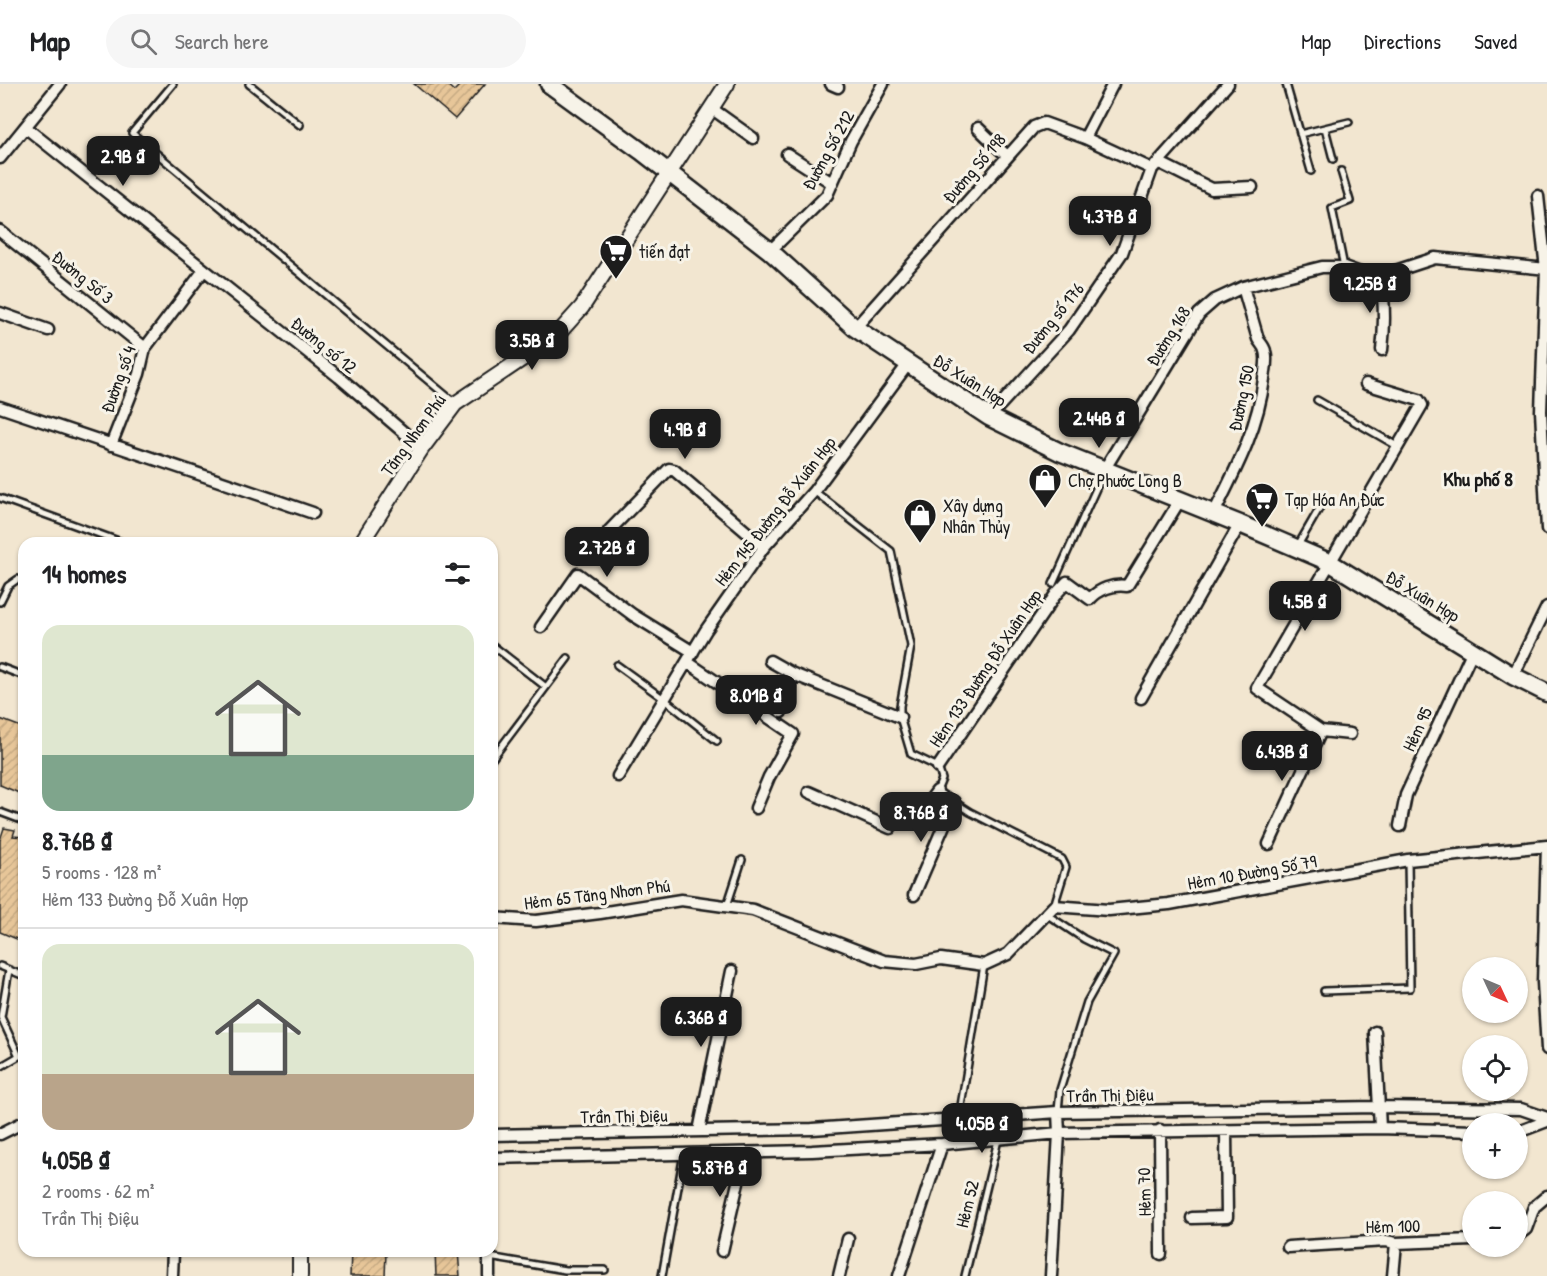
<!DOCTYPE html>
<meta charset="utf-8">
<style>
:root{--surface:#fff;--page:#f6f6f6;--text:#202124;--muted:#757577;--line:#e0e0e0;--accent:#1c1c1c}
body{margin:0;font-family:"Patrick Hand",sans-serif;background:var(--page);color:var(--text);height:100vh;display:flex;flex-direction:column;font-size:22px;white-space:nowrap}
*{box-sizing:border-box;margin:0}
p{font-size:20px;color:var(--muted)}
.icon{flex:none;width:33px;height:33px;fill:none;stroke:currentColor;stroke-width:2;stroke-linecap:round;stroke-linejoin:round}
.map{position:relative;flex:1;overflow:hidden}
.side{position:absolute;left:18px;top:453px;width:480px;height:720px;display:flex;flex-direction:column;background:var(--surface);border-radius:18px;box-shadow:0 2px 4px #0004}
.side>*{flex:none}
.needle{width:39px;rotate:134deg}
.controls{position:absolute;left:1462px;top:873px;display:grid;gap:12px}
.controls a{display:grid;place-items:center;width:66px;height:66px;border-radius:50%;background:var(--surface);box-shadow:0 2px 4px #0004;font-size:30px}
.price{position:absolute;translate:-50% -51px;padding:0 14px;border-radius:12px;background:var(--accent);color:#fff;font-size:20px;line-height:39px;filter:drop-shadow(0 2px 3px #0008)}
.price::after{content:'';position:absolute;left:50%;top:36px;width:18px;height:14px;margin-left:-9px;background:inherit;clip-path:polygon(0 0,100% 0,50% 100%)}
.price.current{background:#222;color:#fff}
ul{padding:0;list-style:none}
li{display:grid;align-content:center;gap:12px;height:318px;padding:0 24px}
li+li{border-top:2px solid var(--line)}
li span{display:grid;place-items:center;height:186px;border-radius:18px;color:#555}
li>.icon{margin-inline-start:auto}
span .icon{width:108px;height:108px;fill:#fffc;stroke-width:1}
li b{font-size:26px}
h2{display:flex;justify-content:space-between;align-items:center;height:72px;padding:0 24px;font-size:26px}
header{display:flex;align-items:center;gap:36px;box-sizing:border-box;height:84px;padding:0 30px;background:var(--surface);border-bottom:2px solid var(--line)}
header strong{font-size:28px}
nav{display:flex;gap:33px;margin-inline-start:auto;font-size:21px}
.search{width:420px;height:54px;background:var(--page);display:flex;align-items:center;gap:15px;box-sizing:border-box;padding:0 21px;border-radius:33px;color:var(--muted);font-size:22px}
.map>svg:first-child{display:block}
</style>
<header>
<strong>Map</strong>
<div class="search"><svg class="icon" aria-label="search" viewBox="0 0 24 24"><circle cx="10" cy="10" r="6"/><path d="M15 15l6 6"/></svg>Search here</div>
<nav><a>Map</a><a>Directions</a><a>Saved</a></nav>
</header>
<div class="map">
<svg width="1547" height="1192" viewBox="0 0 1547 1192">
<defs>
<pattern id="building-hatch" width="6" height="6" patternUnits="userSpaceOnUse" patternTransform="scale(1.5)"><rect width="6" height="6" fill="#e7c699"/><path d="M-1 1l2-2M0 6l6-6M5 7l2-2" fill="none" stroke="#c6aa83"/></pattern>
</defs>
<rect width="100%" height="100%" fill="#f2e6d0"/>
<filter id="ink" filterUnits="userSpaceOnUse"><feTurbulence type="fractalNoise" baseFrequency=".0167" numOctaves="2"/><feDisplacementMap in="SourceGraphic" scale="12" xChannelSelector="R" yChannelSelector="G"/><feConvolveMatrix kernelMatrix="1 2 1 2 8 2 1 2 1" color-interpolation-filters="sRGB"/></filter>
<g filter="url(#ink)">
<path fill="url(#building-hatch)" stroke="#1c1c1c" stroke-width="1.5" d="M414,0h32l8,7 7,-7h24l-30,35z
M0,635l24,9v67l-24,-10z
M4,744l11,2 -2,6 11,1v88l-5,15 -19,-8v-92z
M435,1167h23l2,25h-24z
M351,1168l35,1 -1,23h-35z"/>
<g fill="none" stroke-linecap="round" stroke-linejoin="round">
<g stroke="#1c1c1c" stroke-width="10">
<path id="service" d="M173,0l-41,49 323,270
M249,0l51,41
M1286,0l25,87
M1325,44l8,31
M1300,50l49,-12
M1341,87l9,30 -18,7 12,59
M1317,316l80,46
M814,407l77,60 20,95 -11,60v11l11,37 27,13 4,12 -5,12 33,21 92,47 4,8 -12,39
M0,414l124,45
M1297,463l22,-38
M1053,500l51,-113
M0,518l8,-16 10,-7 6,2
M492,561l54,42
M617,581l47,34 53,42
M0,583l24,9
M492,675l76,-101
M0,728l24,9
M727,822l15,-46
M1046,830l38,25 30,15 -27,48 -27,88 -2,21
M0,882l24,10
M1324,907l86,-3 -2,-128
M0,983l19,-11 -18,-39 8,-47
M959,1034l25,-153
M489,1173l76,13h40
M662,1192l22,-122
M965,1192l33,-136"/>
</g>
<g stroke="#1c1c1c" stroke-width="15">
<path id="minor" d="M831,0l7,3
M711,24l42,30
M25,43l314,250 83,71
M978,44l29,28
M1085,54l28,-54
M787,70l45,29
M0,74l60,-74
M1158,78l54,27 40,-2
M1538,112l8,73 -5,142 6,118
M0,147l145,117
M770,167l57,-56 24,-54 32,-57
M1380,192c5,25 5,49 2,74
M0,229l48,17
M855,244l179,-201 10,-4 41,15 67,31
M0,323c104,35 209,70 313,106
M989,333l80,-87 53,-77 30,-84 76,-85
M111,361l28,-71 6,-26 59,-78
M1104,386l95,-156 16,-14 28,-13 79,-20h22l30,11 61,-20 112,11
M1214,429c22,-44 44,-85 50,-134 1,-9 4,-20 1,-28 -1,-5 -5,-8 -7,-12l-15,-52
M609,447l60,-62 5,1 90,77
M541,543l37,-53 55,41 60,37
M770,577l23,13 107,43
M687,578l106,72 -24,43 -13,31
M1513,592l34,-69
M1141,614l99,-174
M781,628l12,-38
M1350,650l-29,-3 -64,-43 165,-283 -3,-5 -53,-16
M938,683l118,-173 11,-12 23,17c9,-10 23,-15 37,-13l53,-86
M618,692l88,-146 58,-83 50,-56 94,-127
M809,708l81,36 10,-18 3,-2 17,6 17,-23
M1400,742l6,-31 67,-145
M1269,760l52,-113
M1547,762l-4,136 4,67
M914,811l40,-93
M492,834l44,3 64,-8 81,-13 72,10 131,51 32,3 25,-5 43,6 24,-11 46,-48 55,4 60,-6 239,-44 139,-14
M1375,948l5,96
M1160,1046l1,124
M699,1047l33,-160
M1518,1048l29,-11
M0,1050l24,-12
M492,1051l320,-6 246,-17 320,-5 143,2 26,9
M492,1074l320,-7 130,-7 117,-11 321,-5 93,3
M1192,1134l35,-1 -1,-86
M1518,1151l8,-6 8,-22 13,-11
M1288,1163l98,-6 10,2 77,-3
M722,1167l23,-98
M172,1192l1,-25
M489,1192v-25
M839,1192l9,-37
M899,1192l43,-132
M1051,1192l8,-143 -1,-21
M1393,1192l3,-33"/>
</g>
<g stroke="#1c1c1c" stroke-width="18">
<path id="tertiary" d="M361,459l61,-95 33,-44 101,-68 26,-29 145,-223
M300,1192v-25"/>
</g>
<g stroke="#1c1c1c" stroke-width="21">
<path id="secondary" d="M549,0l92,67 129,100 85,77 134,89 71,35 180,72 89,38 184,114 34,17"/>
</g>
<use href="#service" stroke="#f7f3e8" stroke-width="5"/>
<use href="#minor" stroke="#f7f3e8" stroke-width="10"/>
<use href="#tertiary" stroke="#f7f3e8" stroke-width="14"/>
<use href="#secondary" stroke="#f7f3e8" stroke-width="16"/>
</g>
</g>
<defs>
<g id="supermarket-pin" transform="scale(1.725)"><path d="M0 17L-7.5 6A9.5 9.5 0 1 1 7.5 6Z" fill="#1c1c1c" stroke="#f7f3e8"/><path d="M-6-5.5h2.5l.6 2H6L4.5 2H-2.5L-4.4-4H-6ZM-1.5 3.2a1.3 1.3 0 1 0 .1 0ZM3 3.2a1.3 1.3 0 1 0 .1 0Z" fill="#fff"/></g>
<g id="shop-pin" transform="scale(1.725)"><path d="M0 17L-7.5 6A9.5 9.5 0 1 1 7.5 6Z" fill="#1c1c1c" stroke="#f7f3e8"/><path d="M-5-2.5h2.3a2.7 3.5 0 0 1 5.4 0H5L5.5 6h-11ZM-1.5-2.5h3a1.5 2.3 0 0 0-3 0Z" fill="#fff"/></g>
</defs>
<g fill-rule="evenodd">
<use href="#supermarket-pin" x="616" y="167"/>
<use href="#shop-pin" x="1045" y="396"/>
<use href="#supermarket-pin" x="1262" y="415"/>
<use href="#shop-pin" x="920" y="431"/>
</g>
<g text-anchor="middle" dominant-baseline="central" stroke-width="6" stroke-linejoin="round" paint-order="stroke">
<g font-size="18" fill="#1c1c1c" stroke="#f7f3e8">
<text transform="translate(828 66) rotate(-61)">Đường Số 212</text>
<text transform="translate(974 84) rotate(-49)">Đường Số 198</text>
<text transform="translate(83 193) rotate(39)">Đường Số 3</text>
<text transform="translate(1053 234) rotate(-51)">Đường số 176</text>
<text transform="translate(1168 252) rotate(-58)">Đường 168</text>
<text transform="translate(324 261) rotate(39)">Đường số 12</text>
<text transform="translate(118 295) rotate(-70)">Đường số 4</text>
<text transform="translate(970 296) rotate(32)">Đỗ Xuân Hợp</text>
<text transform="translate(1241 314) rotate(-78)">Đường 150</text>
<text transform="translate(413 351) rotate(-54)">Tăng Nhơn Phú</text>
<text transform="translate(775 427) rotate(-52)">Hẻm 145 Đường Đỗ Xuân Hợp</text>
<text transform="translate(1423 512) rotate(31)">Đỗ Xuân Hợp</text>
<text transform="translate(985 584) rotate(-56)">Hẻm 133 Đường Đỗ Xuân Hợp</text>
<text transform="translate(1417 645) rotate(-65)">Hẻm 95</text>
<text transform="translate(1252 788) rotate(-10)">Hẻm 10 Đường Số 79</text>
<text transform="translate(597 810) rotate(-7)">Hẻm 65 Tăng Nhơn Phú</text>
<text transform="translate(1110 1011) rotate(-1)">Trần Thị Điệu</text>
<text transform="translate(624 1032) rotate(-1)">Trần Thị Điệu</text>
<text transform="translate(1144 1108) rotate(-91)">Hẻm 70</text>
<text transform="translate(967 1120) rotate(-76)">Hẻm 52</text>
<text transform="translate(1393 1142) rotate(-1)">Hẻm 100</text>
</g>
<g font-size="18" fill="#1c1c1c" stroke="#f7f3e8" text-anchor="start">
<text x="639" y="167">tiến đạt</text>
<text x="1068" y="396">Chợ Phước Long B</text>
<text x="1285" y="415">Tạp Hóa An Đức</text>
<text x="943" y="421">Xây dựng<tspan x="943" dy="21">Nhân Thủy</tspan></text>
</g>
<g font-size="20" font-weight="bold" fill="#1c1c1c" stroke="#f7f3e8">
<text x="1478" y="394">Khu phố 8</text>
</g>
</g>
</svg>
<div class="controls">
<a><svg class="needle" viewBox="-14 -14 28 28"><path d="M0-13l5 13h-10z" fill="#e53935"/><path d="M0 13l5-13h-10z" fill="#757577"/></svg></a>
<a><svg class="icon" aria-label="locate" viewBox="0 0 24 24"><circle cx="12" cy="12" r="6"/><path d="M12 2v4M12 18v4M2 12h4M18 12h4"/></svg></a>
<a>+</a>
<a>−</a>
</div>
<b class="price" style="left:123px;top:103px">2.9B ₫</b>
<b class="price" style="left:1110px;top:163px">4.37B ₫</b>
<b class="price" style="left:1370px;top:230px">9.25B ₫</b>
<b class="price" style="left:532px;top:287px">3.5B ₫</b>
<b class="price" style="left:1099px;top:365px">2.44B ₫</b>
<b class="price" style="left:685px;top:376px">4.9B ₫</b>
<b class="price" style="left:607px;top:494px">2.72B ₫</b>
<b class="price" style="left:1305px;top:548px">4.5B ₫</b>
<b class="price" style="left:756px;top:642px">8.01B ₫</b>
<b class="price" style="left:1282px;top:698px">6.43B ₫</b>
<b class="price current" style="left:921px;top:759px">8.76B ₫</b>
<b class="price" style="left:701px;top:964px">6.36B ₫</b>
<b class="price" style="left:982px;top:1070px">4.05B ₫</b>
<b class="price" style="left:720px;top:1114px">5.87B ₫</b>
<section class="side">
<h2>14 homes<svg class="icon" aria-label="filters" viewBox="0 0 24 24"><path d="M4 7h16M4 17h16"/><circle cx="9" cy="7" r="2"/><circle cx="15" cy="17" r="2"/></svg></h2>
<ul>
<li><span style="background:linear-gradient(#dfe7d0 70%,#7fa58c 0)"><svg class="icon" aria-label="home" viewBox="0 0 24 24"><path d="M3 11l9-7 9 7M6 9v11h12V9"/></svg></span><div><b>8.76B ₫</b><p>5 rooms · 128 m²</p><p>Hẻm 133 Đường Đỗ Xuân Hợp</p></div></li>
<li><span style="background:linear-gradient(#dfe7d0 70%,#b9a48a 0)"><svg class="icon" aria-label="home" viewBox="0 0 24 24"><path d="M3 11l9-7 9 7M6 9v11h12V9"/></svg></span><div><b>4.05B ₫</b><p>2 rooms · 62 m²</p><p>Trần Thị Điệu</p></div></li>
</ul>
</section>
</div>
